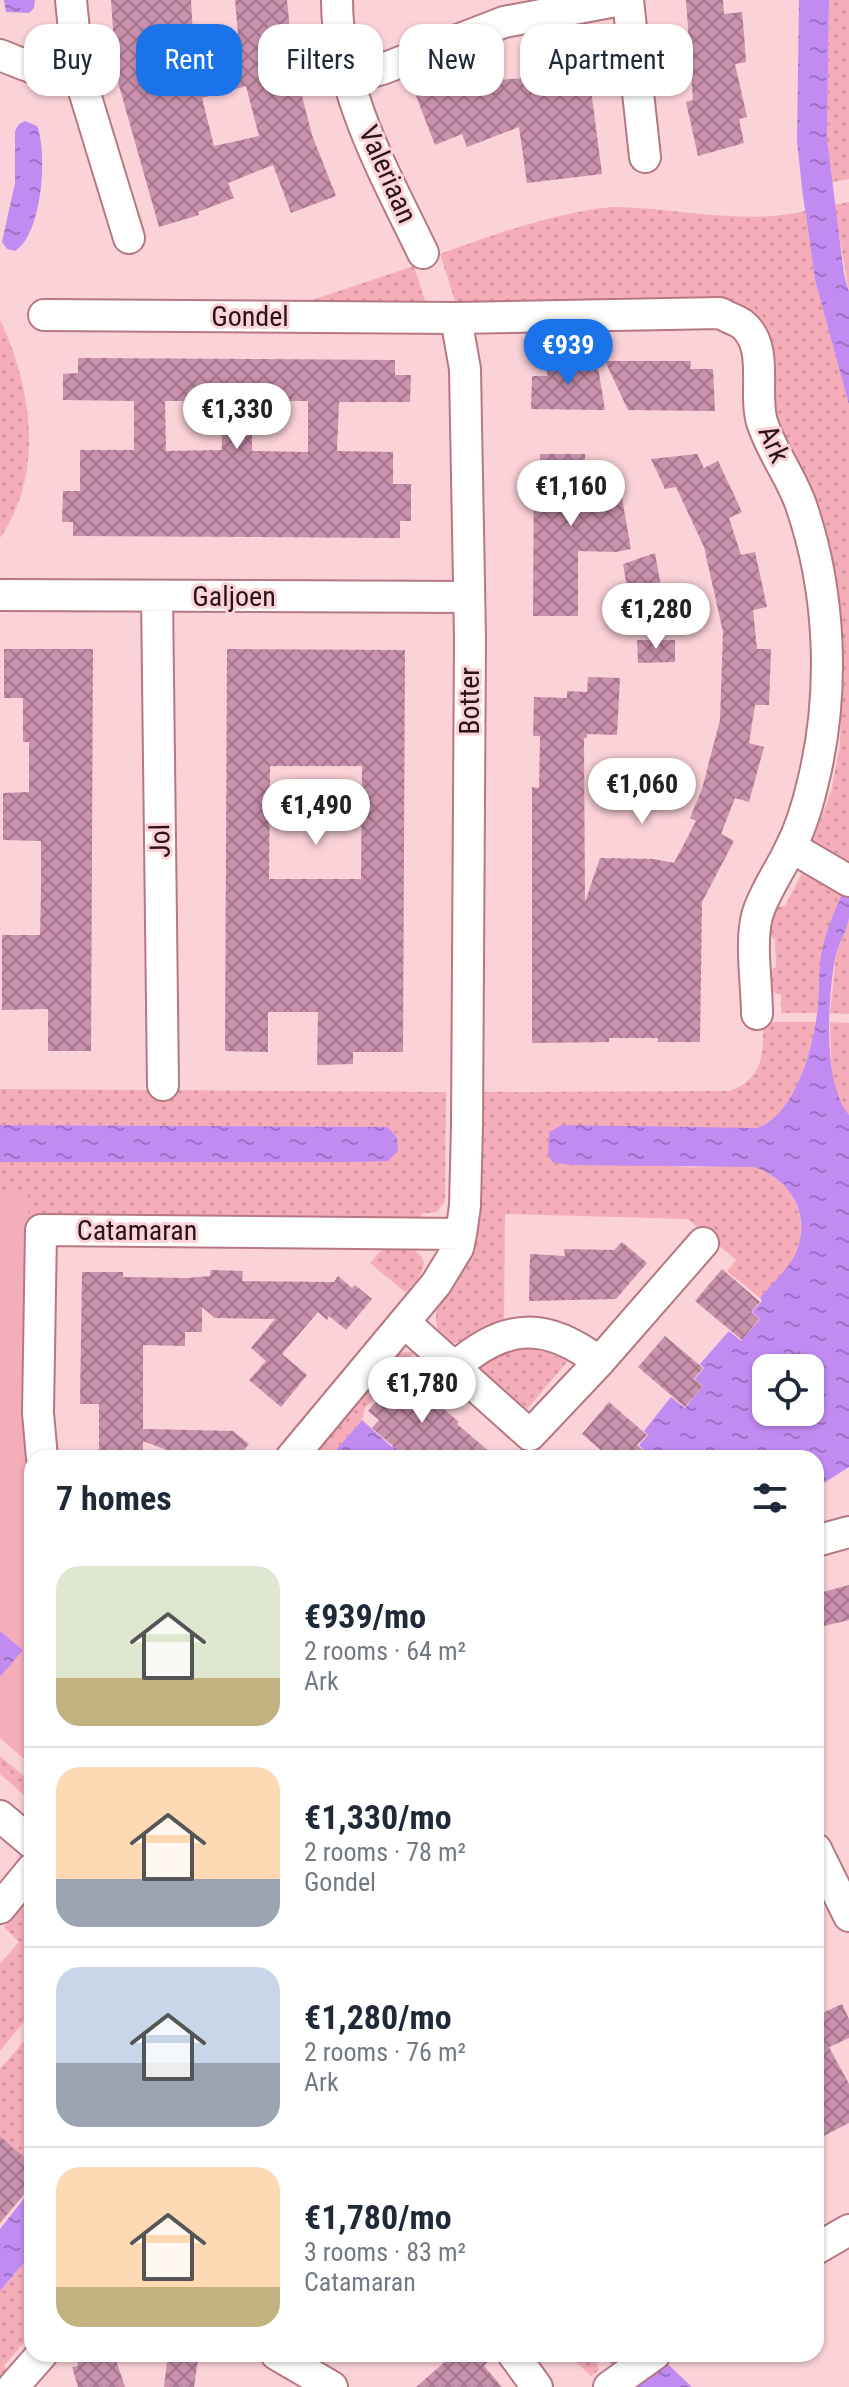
<!DOCTYPE html>
<meta charset="utf-8">
<style>
:root{--surface:#fff;--page:#f6f6f7;--text:#1f2937;--muted:#747a83;--line:#e0e1e3;--accent:#1a73e8}
body{margin:0;font-family:"Roboto Condensed",sans-serif;background:var(--page);color:var(--text);height:100vh;display:flex;flex-direction:column;font-size:30px;white-space:nowrap}
*{box-sizing:border-box;margin:0}
p{font-size:26px;color:var(--muted)}
.icon{flex:none;width:44px;height:44px;fill:none;stroke:currentColor;stroke-width:2;stroke-linecap:round;stroke-linejoin:round}
.map{position:relative;flex:1;overflow:hidden}
.details{position:absolute;left:24px;top:1450px;width:800px;height:912px;display:flex;flex-direction:column;background:var(--surface);border-radius:24px;box-shadow:0 2px 6px #0004}
.details>*{flex:none}
.banner{position:absolute;left:24px;top:24px;width:802px;height:72px;display:flex;gap:16px}
.buttons{position:absolute;left:752px;top:1354px;display:grid;gap:16px}
.buttons a{display:grid;place-items:center;width:72px;height:72px;border-radius:16px;background:var(--surface);box-shadow:0 2px 6px #0004;font-size:40px}
.price{position:absolute;translate:-50% -68px;padding:0 18px;border-radius:28px;background:#fff;color:#222;font-size:26px;line-height:52px;filter:drop-shadow(0 2px 4px #0008)}
.price::after{content:'';position:absolute;left:50%;top:48px;width:24px;height:18px;margin-left:-12px;background:inherit;clip-path:polygon(0 0,100% 0,50% 100%)}
.price.active{background:var(--accent);color:#fff}
ul{padding:0;list-style:none}
li{display:flex;align-items:center;gap:24px;height:200px;padding:0 32px}
li+li{border-top:2px solid var(--line)}
li span{display:grid;place-items:center;flex:none;width:224px;height:160px;border-radius:24px;color:#555}
li>.icon{margin-inline-start:auto}
span .icon{width:96px;height:96px;fill:#fffc;stroke-width:1}
li b{font-size:34px}
h2{display:flex;justify-content:space-between;align-items:center;height:96px;padding:0 32px;font-size:34px}
.pill{padding:0 28px;border-radius:24px;background:var(--surface);box-shadow:0 2px 6px #0004;font-size:28px;line-height:72px}
.pill.active{background:var(--accent);color:#fff}
.map>svg:first-child{display:block}
</style>
<div class="map">
<svg width="849" height="2387" viewBox="0 0 849 2387">
<defs>
<pattern id="grass-dots" width="8" height="8" patternUnits="userSpaceOnUse" patternTransform="scale(2)"><rect width="8" height="8" fill="#f5adb9"/><path d="M2 2h.1M6 6h.1" fill="none" stroke="#d2949e" stroke-width="1.8" stroke-linecap="round"/></pattern>
<pattern id="water-ripples" width="26" height="14" patternUnits="userSpaceOnUse" patternTransform="scale(2)"><rect width="26" height="14" fill="#c28bf2"/><path d="M2 4q2-2 4 0t4 0M15 11q2-2 4 0t4 0" fill="none" stroke="#9e70c3"/></pattern>
<pattern id="building-cross-hatch" width="8" height="8" patternUnits="userSpaceOnUse" patternTransform="scale(2)"><rect width="8" height="8" fill="#ca91ad"/><path d="M0 0l8 8M0 8l8-8" fill="none" stroke="#a4758c"/></pattern>
</defs>
<rect width="100%" height="100%" fill="#fbd2d8"/>
<path fill="url(#grass-dots)" d="M829,0h20v179l-17,3 -5,-43z
M849,202v90l-15,-87z
M612,207c64,0 129,19 193,4l10,69 34,125v461l-38,-21 20,-53 9,-47 2,-67 -20,-157 -13,-35 -29,-47 -10,-52 -2,-52 -7,-15 -18,-11 -286,-2 -17,-53c56,-20 113,-41 172,-47z
M414,266l13,41h-136z
M0,320c32,67 45,154 0,218z
M807,872l36,19 -26,122h-36v-18l-11,-4 -3,-16 9,-9 -1,-26 -8,-8 6,-24 12,-2 17,-33z
M849,919v95l-19,-1 6,-58z
M774,1022h42c-7,35 -22,93 -59,106l-208,4 -1,21c45,5 89,10 134,14 24,2 50,-4 73,0 35,7 55,51 42,82 -7,19 -24,34 -37,49l-33,-27 9,-11 -48,-41 -183,-5 -1,109c-15,5 -42,22 -55,20 -37,-31 15,-68 26,-102 4,-13 2,-30 2,-43 0,-35 1,-70 1,-106l251,-1c32,-10 35,-35 34,-64z
M830,1022l19,1v92c-22,-26 -17,-61 -19,-93z
M0,1089l446,3 -1,109 -8,11 -16,2v7l-392,-2 -29,9v-66l388,-1v-34l-388,-2z
M389,1241l26,2 -2,7c23,12 3,30 -7,43l-36,-30z
M523,1348l23,4 22,9 -42,49 -48,-41c13,-13 27,-16 45,-21z
M414,1352l-49,56 -3,12 -33,38h-25l88,-105z
M0,1756l32,27v19l-32,-28z
M32,1893v119l-32,39v-87l19,-22 -15,-15z
M32,2032v132l-32,-28v-67z
M32,2253v80l-28,33 6,6 -10,11v-92z
M567,2354h31l-2,5 3,11 -8,6z"/>
<path fill="#f5adb9" d="M0,1191h27l2,28 3,547 -32,-28v-61l23,-27 -23,-19z"/>
<path fill="url(#water-ripples)" fill-rule="evenodd" d="M4,0h31l-1,8 -5,5 -23,-1z
M799,0h30l-2,139 17,135 5,18v113l-34,-125 -13,-92 -5,-47z
M25,121l12,5c11,28 5,109 -22,125l-8,-2 -5,-7 13,-59v-52l4,-7z
M849,880c0,12 0,26 0,38 -2,13 -11,26 -14,41 -7,39 -13,124 14,156v352l-33,21v-30h-174l5,-5 -8,-8 9,-10 -4,-4 27,-34 14,11 18,-22 -8,-7 9,-11 -4,-4 29,-33 12,10 19,-22 -8,-7 10,-11 -2,-3c13,-16 32,-32 38,-51 12,-36 -10,-69 -44,-80l-183,-2 -19,-3 -4,-9 1,-21 13,-7 195,3c40,-14 57,-84 61,-122 2,-19 0,-37 4,-56 5,-23 16,-48 27,-70zM766,1368h44v44h-44z
M0,1125l388,2 9,11 1,13 -10,10 -37,1h-351z
M362,1420l30,27 15,-15 17,26h-95z
M0,1631l23,19 -23,27z
M32,2188v65l-32,38v-62z
M600,2354h57l35,33h-53z"/>
<path fill="url(#building-cross-hatch)" fill-rule="evenodd" d="M111,0h80l3,52 45,-6 -4,-46h52l6,61 19,74 24,61 -45,17 -18,-48 -45,18 6,15 -36,14 1,3 -40,12 -43,-152zM246,86l13,50 -45,10 -12,-48z
M686,0h37l1,14 18,-2 2,22 2,28 -11,2 12,53 -8,2 5,24 -46,13 -12,-54 7,-2z
M583,29l19,145 -75,9 -8,-56 -52,20 -5,-13 -27,11 -19,-49 28,-10 -6,-15 37,-14 10,24 63,-5 -6,-42z
M78,358l317,2v15h16l-1,27h-71l-2,49 56,1v32h18v37h-11v17l-327,-2v-14h-11l1,-31h17v-41h54v-49l-71,-1v-26l15,-1zM165,401h56l1,49 -56,1zM252,401h56v51l-56,-1z
M547,361h50l8,49 -74,-1 1,-33h15z
M605,361h86l-1,8h23l2,42 -87,-1z
M540,454h45v23l32,-7 14,79 -15,3 -38,-1v65h-45l1,-151h6z
M697,454l7,14 14,-7 24,51 -13,6 12,37 14,-3 12,55 -14,3 4,39h14l-2,56h-14l-6,38 15,4 -15,55 -14,-4 -14,36 13,7 -32,61 -2,140h-42v-4h-49v4l-77,1v-256l7,1 1,-52h-7l1,-39 33,1v-7l20,1 1,-15 32,1 -3,57 -30,-1v4h-3l1,164 15,-44 54,1 20,4 22,-42 -6,-3 12,-29 18,-69 3,-88 -19,-85 -28,-60 -11,2 -14,-30z
M655,553l8,45 -33,7 -7,-41z
M637,640h38v22l-37,1z
M4,649h89l-2,402h-43v-42l-46,1v-75h38l1,-42v-52l-38,-1v-47l26,-1v-50h-6v-44h-19z
M227,649l178,1 -2,402h-50v12l-36,1 1,-53h-50v40l-43,-1zM270,766h92l-1,113h-92z
M622,1242l25,21 -31,36 -87,2 1,-47 35,2 -1,-7 50,1z
M722,1269l38,33 -9,10 8,7 -17,21 -47,-39z
M211,1270l32,1 -1,10 92,1 4,-6 14,12 3,-3 17,14 -26,31 -17,-14 -2,4 -9,-8 -36,42 25,21 -26,32 -32,-27 17,-19 -15,-13 24,-29 -60,-1 -13,-11v25h-17v14l-42,-1v84l90,2 16,13 -12,14h-49l-45,-17v17h-44v-54h-19l2,-132h41v5l65,1 22,-2z
M665,1336l38,32 -9,11 9,7 -18,21 -47,-40z
M401,1373l58,49 -2,2 40,34h-90l-35,-30 7,-8 -11,-9z
M609,1402l38,33 -10,10 16,13h-43l-28,-24z
M849,1585v35l-33,8v-34z
M842,2004l7,15v19l-20,9 20,37v39l-33,17v-124z
M0,2136l32,28v21l-32,38z
M97,2354h17l11,33h-47l-6,-20 6,-1 -1,-6z
M168,2354h31l-5,33h-30z
M454,2354h41l-11,12 18,21h-86z"/>
<g fill="none" stroke-linecap="round" stroke-linejoin="round">
<g stroke="#b67883" stroke-width="34">
<path id="minor" d="M71,0l7,71 51,167
M337,0c0,90 48,174 86,253
M628,0l17,157
M0,55c26,10 49,23 78,16
M348,79l37,-11 119,-46 117,-22
M44,315l412,3 264,-5c7,4 16,7 22,11 28,22 11,68 20,98 9,29 29,54 39,83 30,87 34,188 12,277 -5,22 -13,48 -24,69 -10,21 -26,43 -32,65 -7,28 0,69 0,98
M0,595l469,2
M157,596l6,489
M791,847l58,34
M405,1323l125,112 69,-73 104,-119
M455,1367c50,-44 91,-46 144,-5
M42,1458l-4,-45 3,-183 420,4
M291,1458l145,-174 22,-36 3,-14 4,-28 2,-81 3,-488 -5,-268 -9,-51
M816,1541l33,-9
M0,1816l32,27
M816,1849l33,67
M0,1908l32,-39
M816,2249l33,-19
M276,2354l56,33
M513,2354l24,33
M13,2387l29,-33
M609,2387l46,-33"/>
</g>
<use href="#minor" stroke="#fff" stroke-width="30"/>
</g>
<g text-anchor="middle" dominant-baseline="central" stroke-width="6" stroke-linejoin="round" paint-order="stroke">
<g font-size="28" fill="#2b1419" stroke="#fbd2d8">
<text transform="translate(388 174) rotate(66)">Valeriaan</text>
<text x="250" y="316">Gondel</text>
<text transform="translate(774 444) rotate(66)">Ark</text>
<text x="234" y="596">Galjoen</text>
<text transform="translate(469 701) rotate(-90)">Botter</text>
<text transform="translate(160 841) rotate(-91)">Jol</text>
<text x="137" y="1230">Catamaran</text>
</g>
</g>
</svg>
<div class="buttons">
<a><svg class="icon" aria-label="locate" viewBox="0 0 24 24"><circle cx="12" cy="12" r="6"/><path d="M12 2v4M12 18v4M2 12h4M18 12h4"/></svg></a>
</div>
<b class="price active" style="left:568px;top:387px">€939</b>
<b class="price" style="left:237px;top:451px">€1,330</b>
<b class="price" style="left:571px;top:528px">€1,160</b>
<b class="price" style="left:656px;top:651px">€1,280</b>
<b class="price" style="left:642px;top:826px">€1,060</b>
<b class="price" style="left:316px;top:847px">€1,490</b>
<b class="price" style="left:422px;top:1425px">€1,780</b>
<div class="banner">
<a class="pill">Buy</a>
<a class="pill active">Rent</a>
<a class="pill">Filters</a>
<a class="pill">New</a>
<a class="pill">Apartment</a>
</div>
<section class="details">
<h2>7 homes<svg class="icon" aria-label="filters" viewBox="0 0 24 24"><path d="M4 7h16M4 17h16"/><circle cx="9" cy="7" r="2"/><circle cx="15" cy="17" r="2"/></svg></h2>
<ul>
<li><span style="background:linear-gradient(#dfe7d0 70%,#c2b280 0)"><svg class="icon" aria-label="home" viewBox="0 0 24 24"><path d="M3 11l9-7 9 7M6 9v11h12V9"/></svg></span><div><b>€939/mo</b><p>2 rooms · 64 m²</p><p>Ark</p></div></li>
<li><span style="background:linear-gradient(#ffd9b3 70%,#9aa5b1 0)"><svg class="icon" aria-label="home" viewBox="0 0 24 24"><path d="M3 11l9-7 9 7M6 9v11h12V9"/></svg></span><div><b>€1,330/mo</b><p>2 rooms · 78 m²</p><p>Gondel</p></div></li>
<li><span style="background:linear-gradient(#c9d6e8 60%,#9aa5b1 0)"><svg class="icon" aria-label="home" viewBox="0 0 24 24"><path d="M3 11l9-7 9 7M6 9v11h12V9"/></svg></span><div><b>€1,280/mo</b><p>2 rooms · 76 m²</p><p>Ark</p></div></li>
<li><span style="background:linear-gradient(#ffd9b3 75%,#c2b280 0)"><svg class="icon" aria-label="home" viewBox="0 0 24 24"><path d="M3 11l9-7 9 7M6 9v11h12V9"/></svg></span><div><b>€1,780/mo</b><p>3 rooms · 83 m²</p><p>Catamaran</p></div></li>
</ul>
</section>
</div>
